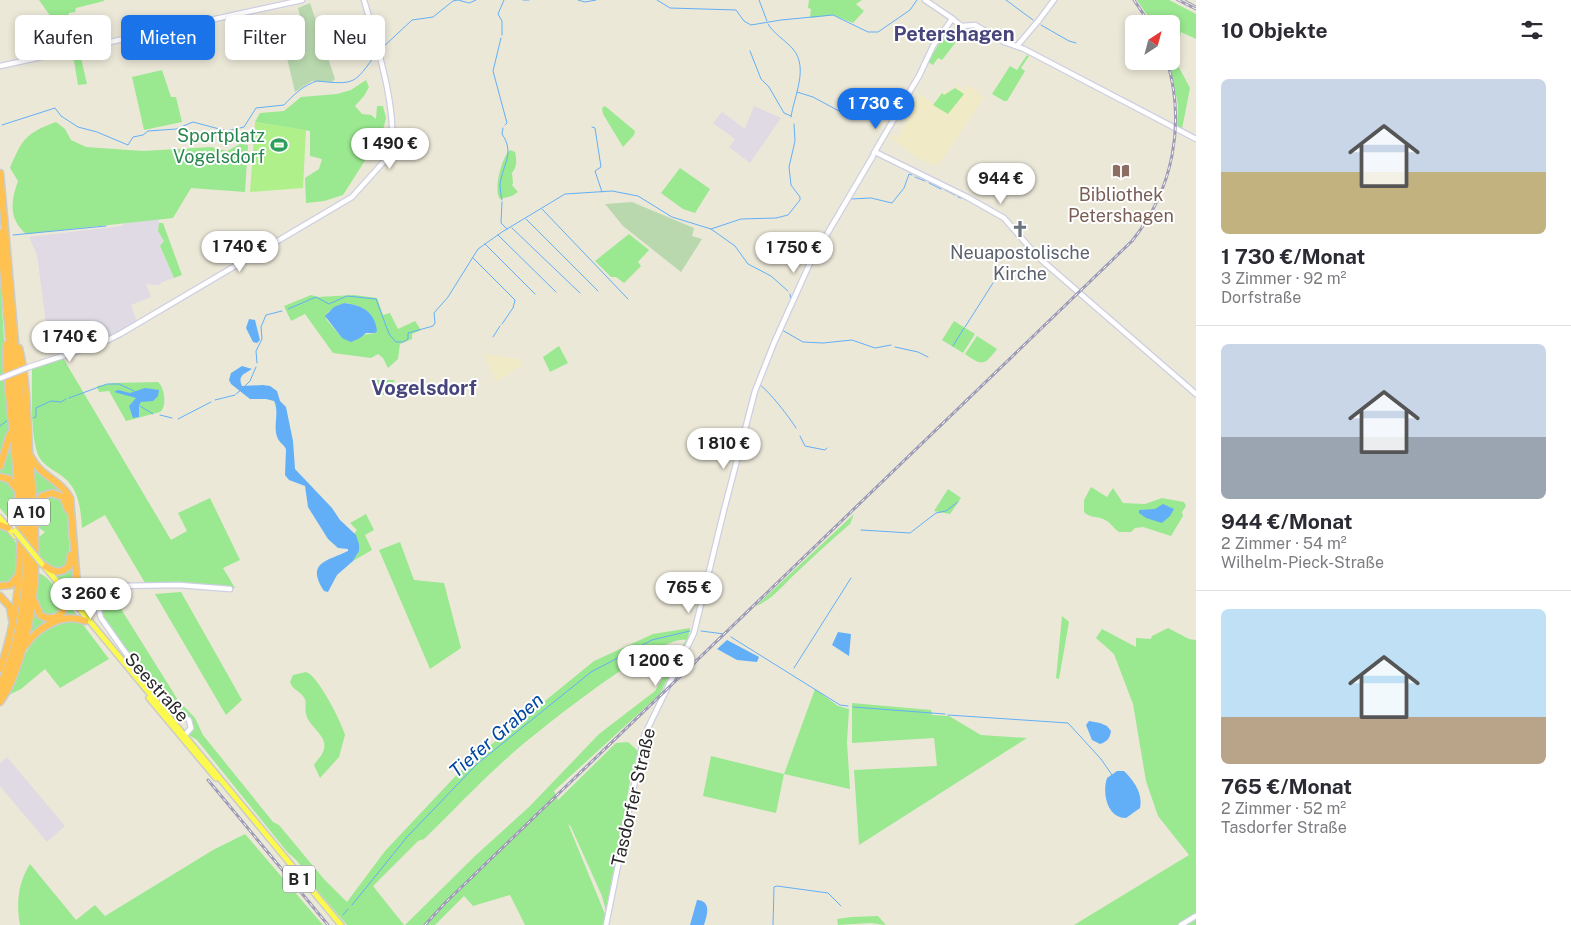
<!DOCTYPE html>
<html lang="de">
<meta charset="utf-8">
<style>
:root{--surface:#fff;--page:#f2f2f3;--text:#2b2b33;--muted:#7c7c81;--line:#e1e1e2;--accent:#1a73e8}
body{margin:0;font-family:"Public Sans",sans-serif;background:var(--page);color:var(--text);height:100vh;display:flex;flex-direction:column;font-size:19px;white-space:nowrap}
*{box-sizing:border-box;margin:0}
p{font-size:16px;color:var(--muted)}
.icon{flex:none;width:28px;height:28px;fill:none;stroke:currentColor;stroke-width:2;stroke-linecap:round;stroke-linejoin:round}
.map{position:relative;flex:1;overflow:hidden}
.details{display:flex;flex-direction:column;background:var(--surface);width:375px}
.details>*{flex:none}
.hud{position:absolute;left:15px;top:15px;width:475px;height:45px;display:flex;gap:10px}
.needle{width:32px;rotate:36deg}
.buttons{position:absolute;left:1125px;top:15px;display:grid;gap:10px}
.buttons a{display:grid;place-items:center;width:55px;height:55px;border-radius:8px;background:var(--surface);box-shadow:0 2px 8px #0003;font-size:25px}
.price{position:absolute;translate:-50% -42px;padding:0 11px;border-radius:18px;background:#fff;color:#222;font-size:16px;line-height:32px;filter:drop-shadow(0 1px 2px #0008)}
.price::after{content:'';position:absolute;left:50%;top:30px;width:15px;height:11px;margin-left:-8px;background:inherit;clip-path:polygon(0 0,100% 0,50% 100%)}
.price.selected{background:var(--accent);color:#fff}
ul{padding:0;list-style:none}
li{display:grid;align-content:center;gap:10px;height:265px;padding:0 25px}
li+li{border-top:1px solid var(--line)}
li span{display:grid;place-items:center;height:155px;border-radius:8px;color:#555}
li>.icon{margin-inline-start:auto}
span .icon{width:90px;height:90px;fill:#fffc;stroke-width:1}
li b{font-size:21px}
h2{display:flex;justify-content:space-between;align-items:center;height:60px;padding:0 25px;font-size:21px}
.tag{padding:0 18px;border-radius:8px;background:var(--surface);box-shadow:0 2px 8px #0003;font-size:18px;line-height:45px}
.tag.selected{background:var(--accent);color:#fff}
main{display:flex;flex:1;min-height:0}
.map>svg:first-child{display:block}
</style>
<main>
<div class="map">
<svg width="1196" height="925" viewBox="0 0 1196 925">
<rect width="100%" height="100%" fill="#ece8d8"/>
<path fill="#dfdae4" d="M366,18l7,20 -27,6 -4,-14 7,-7z
M754,106l27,12 -31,45 -21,-16 6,-8 -22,-16 9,-11 23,17z
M159,219l-1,12 6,10 -4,6 14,31 -12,4 -3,3 -13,-1 5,13 -20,8 6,17 -34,18 -53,14 -13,-99 -8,-18 93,-11 3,-3z
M7,757l58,69 -18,16 -47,-56v-23z"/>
<path fill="#f0ebc6" d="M301,21l3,12 -21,8 -3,-15z
M957,84l6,7 5,-6 16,12 -46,69 -19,-7 -32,-24 1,-2 9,6 14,-25 -8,-7 3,-5 5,3 9,-11 13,10 11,-13h8z
M484,354l36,5 2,6 -26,17z"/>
<path fill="#9ae890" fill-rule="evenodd" d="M39,0h65v1l-28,7 -1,4 -6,1 -3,15 4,20 -11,2 -8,-33z
M809,0h53l-6,4 8,7 -11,12 -20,-8 -23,3 1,-9 -3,-1z
M1137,0h32l27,14v25l-15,-7 -6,28 15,28 -8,41 -5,-3 1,-21 -9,-44h2v-37h-18z
M962,30l1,3 -21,27 -4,-2 -5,7 -5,-3 18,-30h6v2l-2,-1 -2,2 5,4 3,-6 3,5z
M80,54l7,30 -9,1 -5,-30z
M1027,55l2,1 -8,12 4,3 -18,30h-3l-12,-7 18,-28 7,4z
M162,70l9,27h5l6,25 -38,8 -12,-53z
M366,80l3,7 -5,9 -9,10 7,8 9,1 5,4 1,-13h6l3,12 -4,16 -39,61 -19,6 -18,2 -1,-25 14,-9 3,-10 -12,-3v-25l-55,-9 5,-9 24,-2 17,-14 36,-3 14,-4z
M955,88l9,6 -16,20 -15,-9 9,-12 2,2z
M605,106l30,25 -1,4 -11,12 -20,-33 -1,-6z
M56,122l9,7 6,11 15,7 57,4 68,-4 16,4 13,-7 8,1 -3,47 -54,-4 -18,30 -147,16c-18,-16 -15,-33 -8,-53l-8,-13c12,-29 16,-35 46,-46z
M510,150l5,2c2,8 2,15 -3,21l1,10 -1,2 6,7 -6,4 -12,3c-7,-8 2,-43 10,-49z
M680,168l30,21 -15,24 -12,-4 -22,-16z
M159,223h4l19,52 -8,3 -14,-32 4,-5 -6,-10z
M629,234l20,16 -11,12 3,4 -17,17 -8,-6h-5l-16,-16z
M0,273l6,101 -6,2z
M311,295l7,2 36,-2 23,3 6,17 7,-2 8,16 17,-8 6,9 -9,4v5l-12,5 -2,15 -10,9 -5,-10 -5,-4 -7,4 -38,-5 -28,-39 -14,7 -7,-15zM344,303c16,1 35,11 31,30l-33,5 -16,-19 2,-7z
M954,321l21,13 -12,19 -21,-13z
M977,336l20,13c-13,17 -15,17 -32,5z
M559,346l9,17 -18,9 -7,-15z
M63,358l108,182 16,-9 -9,-18 32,-15 30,62 -17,8 12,20 -90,-5 -40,-68 -23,13c-2,-24 -3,-42 -26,-56 -6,-4 -13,-8 -17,-15 -9,-19 -7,-66 -7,-88z
M6,378l3,53 -9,33v-83z
M374,380h21l-6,10 -6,5 -10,-8z
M158,382c7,6 9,25 2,30l-34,9 -17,-30 -10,1 -2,-6 17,-3z
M11,435l5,49 -16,-8v-7z
M33,464l23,19 12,15 -16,-7 -17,14z
M0,478l6,1 9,10 3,41 -18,-22z
M1091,487l16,10 6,-9 10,15 22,1 17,-6 22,4 2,4 -4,6 1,4 -12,20 -28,-9 -8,1 -4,4h-12c-6,-4 -8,-10 -16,-13 -7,-3 -13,-1 -19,-7v-12z
M948,489l13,9 -11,16 -16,-3z
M46,495l13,1 8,14 3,49 -1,4 -8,7 -14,-5 -8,-9v-19l6,-5 -6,-4 -2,-18z
M366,514l8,16 -9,5 7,15 -19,11 6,-10 -5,-17 3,-4 -7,-7z
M854,514l-4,10c-19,16 -37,33 -55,50 -13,12 -22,25 -39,32z
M0,526c13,8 19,18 19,33l-3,3 3,3 -6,16 -13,4z
M400,542l14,38 30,3 17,65 -31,21 -51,-119z
M72,559l5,45 -24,-31 4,1z
M38,573c7,0 26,22 25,30 0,4 -3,8 -5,12l-15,1 -7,-16z
M117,588h4l-7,8 2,5 62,99 17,18 8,17 70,87 6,3 44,53 24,24 38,-51 80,-85 129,-105 59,-27 37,-6 -2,10 -28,56 -106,97 4,9 58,-57 12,-1 10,9 -7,25 -25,135 -4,-15 -31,-69 -3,-3 39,95 -1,6h-81l-15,-30 -37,11 -9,-10 -29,29h-30l71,-70 54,-49 69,-72 56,-43 31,-51c-28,-6 -155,96 -180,119 -28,25 -54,53 -82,80l-6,2 -45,45 31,39h-57l-38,-44 3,-4 -4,2c-4,-10 -11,-20 -20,-26l-91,-113 -8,-5c2,-4 5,-9 2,-14 -4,-7 -15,-11 -21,-16 -12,-11 -64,-76 -69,-90 -4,-13 5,-22 16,-27z
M181,592l61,108 -16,15 -71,-121z
M66,602l13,15 -32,7 -21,19 8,-38 1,5 18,10z
M1062,616l7,6 -10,57 -3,-1z
M70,621l11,1 28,37 -49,29 -15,-19 -24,20 -12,6c15,-38 17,-62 61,-74z
M1168,628l21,11 7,1v285h-122l115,-70 -31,-39 -12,-35 -13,-77 -19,-50 -18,-16 6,-9 34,18v-9l15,1 1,-3z
M306,672c11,2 36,51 39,63l-6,22 -19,21 -6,-13c3,-5 7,-8 9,-13 7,-16 -14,-24 -17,-38 -2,-6 2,-12 -3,-18 -5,-6 -11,-7 -13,-14l3,-7z
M815,689l23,17 11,3 -2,33 3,47 -66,-15 -8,39 -73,-17 8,-40 73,18z
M852,703l79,7 1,5 17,1 32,19 46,3 -168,107 -5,-75 83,-4 -3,-28 -82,5z
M245,834l78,91h-303c-4,-22 -2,-42 10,-61l46,56 19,-15 10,11 108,-66z
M878,916l8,9 -16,-2 -32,2 -1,-6 14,-2z"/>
<path fill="#b9d8ae" d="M310,3l25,76 -3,3 -20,-1 -17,11 -12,-51 21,-8 -6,-25z
M632,202l62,26 -2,8 10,3 -21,33 -58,-46 -18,-22z"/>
<path fill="#aff08a" d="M255,122l51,8 -3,58 -53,4z"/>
<path fill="#62aff8" d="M344,303c17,2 31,8 33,28l-2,2h-9l-6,5 -9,4 -9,-4 -17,-22 9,-9z
M249,319l6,1 5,20 -3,3 -4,-1 -7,-14z
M242,366l10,3c-7,5 -15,6 -10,17l21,-1 7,1 7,5 3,10 6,6 7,34 2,28 37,39 8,12 16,15 3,9v7l-6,10 -16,14 -9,17 -4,-1c-19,-29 4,-30 24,-40v-2l-10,-1 -10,-9 -20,-32 -3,-21 -16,-6 -4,-5 1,-26c-2,-4 -6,-6 -8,-10 -6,-12 2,-26 -4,-38l-8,-2h-16l-19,-15 -2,-4 2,-7z
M145,388l14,2 -1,6 -5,5 -12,1 -2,3v12l-6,1 -4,-12 7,-8 -22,-6 4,-2 12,3z
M1163,504l11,5 -4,7 -8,7 -16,-5 -7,-5v-3l16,-1z
M838,632l13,2 -2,22 -17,-11z
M727,640l32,17 -2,5 -20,-2 -20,-11z
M1089,721l11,2 7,3 4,5c-1,7 -4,11 -11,13l-8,-4 -6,-15z
M1117,771h7c10,10 19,22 16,37l-14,10c-19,0 -24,-25 -19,-40z
M697,900c15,1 10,15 7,25h-14z"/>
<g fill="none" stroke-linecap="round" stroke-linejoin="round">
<path stroke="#62aff8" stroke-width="1" d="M523,0h6
M578,0l7,2 11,-2
M657,0l13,8 66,2 8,11 7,4 30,-5 52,-5 35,17h10l32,-22 7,-10
M759,0l8,21
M1006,0l27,20
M768,24c5,9 18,17 25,25 16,19 1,47 -2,68
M1041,25l28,16 7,2
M502,35v-14l-4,-7 6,-14
M501,38l-8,33 14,52 -2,2
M381,49l31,-29 21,-3 20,-16 5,-1 11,3 7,-3
M750,51l11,28 8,8 15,26 7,3
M797,92l16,5 26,14
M2,125l53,-17 6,8 17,11 19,5 31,13 5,-8 10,-2 5,-4 28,-2 17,-7 34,9 17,-4 12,-19 28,-3c9,-10 20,-20 33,-24 39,4 37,3 59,-27
M592,127l3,1 6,39 -6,4 7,21
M915,177l10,4
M929,183l12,6
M945,190l10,5
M958,197l3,1
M851,199l20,-1 21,5 12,-15 5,-14 3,1
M502,200c-1,-5 -2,-11 -2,-16 3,-20 15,-31 2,-50l1,-6
M502,202l-1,21 6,6
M542,209l86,90
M526,219l72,72
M512,228l68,65
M711,229l30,-10 35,-1 12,-3 12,-15v-3l-9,-12 -2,-18 6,-26 -1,-17
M13,235l93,-9
M498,235l58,57
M485,244l50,50
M473,258l42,42 -2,8 -11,16
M790,294l1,6
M288,309l28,-12 13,7 18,-8 29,3 13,35 7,8h7l5,-3v-6l25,-7 2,-3 -1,-10 14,-16 30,-48 24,-17 63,-38 47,-3 26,5 34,21 39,12 24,17 13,18 23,12 17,15
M965,327l28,-44
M782,330l21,12 20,1 29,-3 23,8 16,-3
M493,337l7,-11
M953,346l11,-18
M895,347l23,5 10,5
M257,363l-1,-12 6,-12 -1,-12 5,-12 16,-4
M760,385c9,6 30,33 36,43
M244,387l6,-6 6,-14
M236,394l5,-4
M69,398l38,-14h12l15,7
M215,400l20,-5
M140,406l13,8
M160,415l12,3
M33,418l3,-1v-9l15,-7 10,1 5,-3
M178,419l33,-17
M0,426l8,-6
M800,436l5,10 20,4 2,-2
M861,530l49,3 26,-20 10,-2 12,-9
M701,631l23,3
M731,637l109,68 8,1
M794,668l57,-90
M853,707l92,7
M948,715l120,8 33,36 11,16
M352,905l55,-68 70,-73 114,-92 61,-32 38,-9
M343,915l5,-6
M773,925l1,-38 3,-1 51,7 13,13"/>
<g stroke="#cecee3" stroke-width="7">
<path id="secondary" d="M925,0l28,19
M952,19l10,7 13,-1 29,17 20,7 172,90
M1017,46l22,-26 15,-20
M0,66l302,-66
M896,114l23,-38 14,-30 19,-27
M875,152l92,45 37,21 34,39 158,137
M874,153l24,-41
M29,367l73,-24 18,-9 232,-137 36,-40c15,-33 -14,-122 -24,-157
M185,735l6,-7 -2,-8 -20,-14 -44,-54 -24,-34 -2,-7 1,-11 7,-9 11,-5 61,-1 51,4
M606,925l38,-189 50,-103 30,-123 31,-119 19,-48 36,-80 63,-107
M1181,925l15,-9"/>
</g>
<g stroke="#cbcbcb" stroke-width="8">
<path id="primary" d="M0,518l15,18
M45,567l296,358
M149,698l67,80"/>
</g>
<g stroke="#cbcbcb" stroke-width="9">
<path id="highway" d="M0,173c7,75 13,150 20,226 9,103 26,199 -20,297
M0,233l26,295c2,53 -3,109 -26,157
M31,457c9,19 30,23 39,41l9,110
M0,466l10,-32
M0,477l9,2 7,9
M35,507l7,-11 10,-3 11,4 5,13
M0,525l8,3
M42,564c10,7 17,12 27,2l2,-11
M0,586l11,-1 8,-11
M0,596l10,11 2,12
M35,602l5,13c9,6 25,3 24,-11 0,-4 -2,-9 -4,-13
M25,646c13,-19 38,-34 60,-25
M0,669c37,-102 13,-207 6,-312l1,-13
M0,702c10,-14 15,-29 20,-45 23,-69 15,-137 9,-207 -2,-34 -2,-70 -10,-102"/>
</g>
<use href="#secondary" stroke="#fff" stroke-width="4.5"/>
<use href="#primary" stroke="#fcf94e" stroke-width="5"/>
<use href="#highway" stroke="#ffc251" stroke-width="6"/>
<path stroke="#9d9bb5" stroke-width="1" d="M1185,0l11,6"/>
<g stroke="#9d9bb5" stroke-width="3">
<path id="rail" d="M1134,0l16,24
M1178,0l18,9
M208,780l120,145
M425,925l20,-22 687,-662c41,-51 54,-117 35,-180"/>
</g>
<use href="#rail" stroke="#fff" stroke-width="1" stroke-dasharray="4" stroke-linecap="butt"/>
<g stroke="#cecee3" stroke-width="7" stroke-linecap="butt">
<path id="secondary-bridge" d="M1,378l28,-11"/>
</g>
<g stroke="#cbcbcb" stroke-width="8" stroke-linecap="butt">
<path id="primary-bridge" d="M15,531l27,33"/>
</g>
<use href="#secondary-bridge" stroke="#fff" stroke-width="4.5"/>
<use href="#primary-bridge" stroke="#fcf94e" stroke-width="5"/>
</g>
<defs>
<g id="stadium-bare" transform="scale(1.35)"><path d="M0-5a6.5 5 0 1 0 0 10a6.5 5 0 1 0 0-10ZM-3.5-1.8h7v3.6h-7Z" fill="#2e9e5b" stroke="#fff" stroke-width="2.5" paint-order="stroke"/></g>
<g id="library-bare" transform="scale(1.35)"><path d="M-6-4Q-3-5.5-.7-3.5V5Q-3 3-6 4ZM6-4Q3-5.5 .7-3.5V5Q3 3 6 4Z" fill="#8d6e63" stroke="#fff" stroke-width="2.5" paint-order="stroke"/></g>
<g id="church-bare" transform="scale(1.35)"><path d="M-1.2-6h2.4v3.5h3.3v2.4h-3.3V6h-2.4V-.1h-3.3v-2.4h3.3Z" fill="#6b7280" stroke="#fff" stroke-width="2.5" paint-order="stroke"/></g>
</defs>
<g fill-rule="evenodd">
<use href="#stadium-bare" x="279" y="145"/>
<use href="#library-bare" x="1121" y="171"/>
<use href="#church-bare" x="1020" y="229"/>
</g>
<g text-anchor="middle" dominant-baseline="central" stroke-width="4" stroke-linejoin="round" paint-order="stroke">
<g fill="#fff" stroke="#686868" stroke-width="1">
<rect x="8" y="498.5" width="42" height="27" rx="4"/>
<rect x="283" y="865.5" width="32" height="27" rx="4"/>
</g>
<g font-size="16" font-weight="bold" fill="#282828">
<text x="29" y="512">A 10</text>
<text x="299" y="879">B 1</text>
</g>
<g font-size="18" fill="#27864d" stroke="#fff" text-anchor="end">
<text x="265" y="135">Sportplatz<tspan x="265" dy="21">Vogelsdorf</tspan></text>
</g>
<g font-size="18" fill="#785e54" stroke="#fff">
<text x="1121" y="194">Bibliothek<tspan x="1121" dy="21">Petershagen</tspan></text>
</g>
<g font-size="18" fill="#5b616d" stroke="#fff">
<text x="1020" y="252">Neuapostolische<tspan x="1020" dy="21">Kirche</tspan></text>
</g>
<g font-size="18" fill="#282828" stroke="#fff">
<text transform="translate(157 687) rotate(48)">Seestraße</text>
<text transform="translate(633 797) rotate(-77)">Tasdorfer Straße</text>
</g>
<g font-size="19" font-style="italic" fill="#0248a2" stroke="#fff">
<text transform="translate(496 735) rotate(-41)">Tiefer Graben</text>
</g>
<g font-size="20" font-weight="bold" fill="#47457c" stroke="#fff">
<text x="954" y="34">Petershagen</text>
<text x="424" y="388">Vogelsdorf</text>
</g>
</g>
</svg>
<div class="buttons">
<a><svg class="needle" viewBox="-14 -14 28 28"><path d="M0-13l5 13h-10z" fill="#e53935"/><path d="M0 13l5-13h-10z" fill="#7c7c81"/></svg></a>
</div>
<b class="price selected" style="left:876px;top:130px">1 730 €</b>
<b class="price" style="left:390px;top:170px">1 490 €</b>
<b class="price" style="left:1001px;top:205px">944 €</b>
<b class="price" style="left:240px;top:273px">1 740 €</b>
<b class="price" style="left:794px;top:274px">1 750 €</b>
<b class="price" style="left:70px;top:363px">1 740 €</b>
<b class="price" style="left:724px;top:470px">1 810 €</b>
<b class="price" style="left:689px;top:614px">765 €</b>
<b class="price" style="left:91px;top:620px">3 260 €</b>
<b class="price" style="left:656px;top:687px">1 200 €</b>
<div class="hud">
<a class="tag">Kaufen</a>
<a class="tag selected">Mieten</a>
<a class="tag">Filter</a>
<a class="tag">Neu</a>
</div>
</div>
<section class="details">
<h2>10 Objekte<svg class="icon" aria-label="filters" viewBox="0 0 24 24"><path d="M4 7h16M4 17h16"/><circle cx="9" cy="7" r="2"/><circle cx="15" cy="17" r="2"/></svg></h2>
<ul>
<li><span style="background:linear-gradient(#c9d6e8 60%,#c2b280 0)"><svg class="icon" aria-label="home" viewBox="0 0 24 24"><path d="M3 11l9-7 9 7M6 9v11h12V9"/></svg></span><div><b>1 730 €/Monat</b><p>3 Zimmer · 92 m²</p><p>Dorfstraße</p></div></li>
<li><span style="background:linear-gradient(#c9d6e8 60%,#9aa5b1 0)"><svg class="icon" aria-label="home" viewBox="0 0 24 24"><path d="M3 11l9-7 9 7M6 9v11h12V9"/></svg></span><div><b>944 €/Monat</b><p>2 Zimmer · 54 m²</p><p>Wilhelm-Pieck-Straße</p></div></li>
<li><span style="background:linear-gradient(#bfe0f5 70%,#b9a48a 0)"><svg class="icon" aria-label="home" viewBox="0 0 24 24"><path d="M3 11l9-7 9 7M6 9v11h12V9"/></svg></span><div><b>765 €/Monat</b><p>2 Zimmer · 52 m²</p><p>Tasdorfer Straße</p></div></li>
</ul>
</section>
</main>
